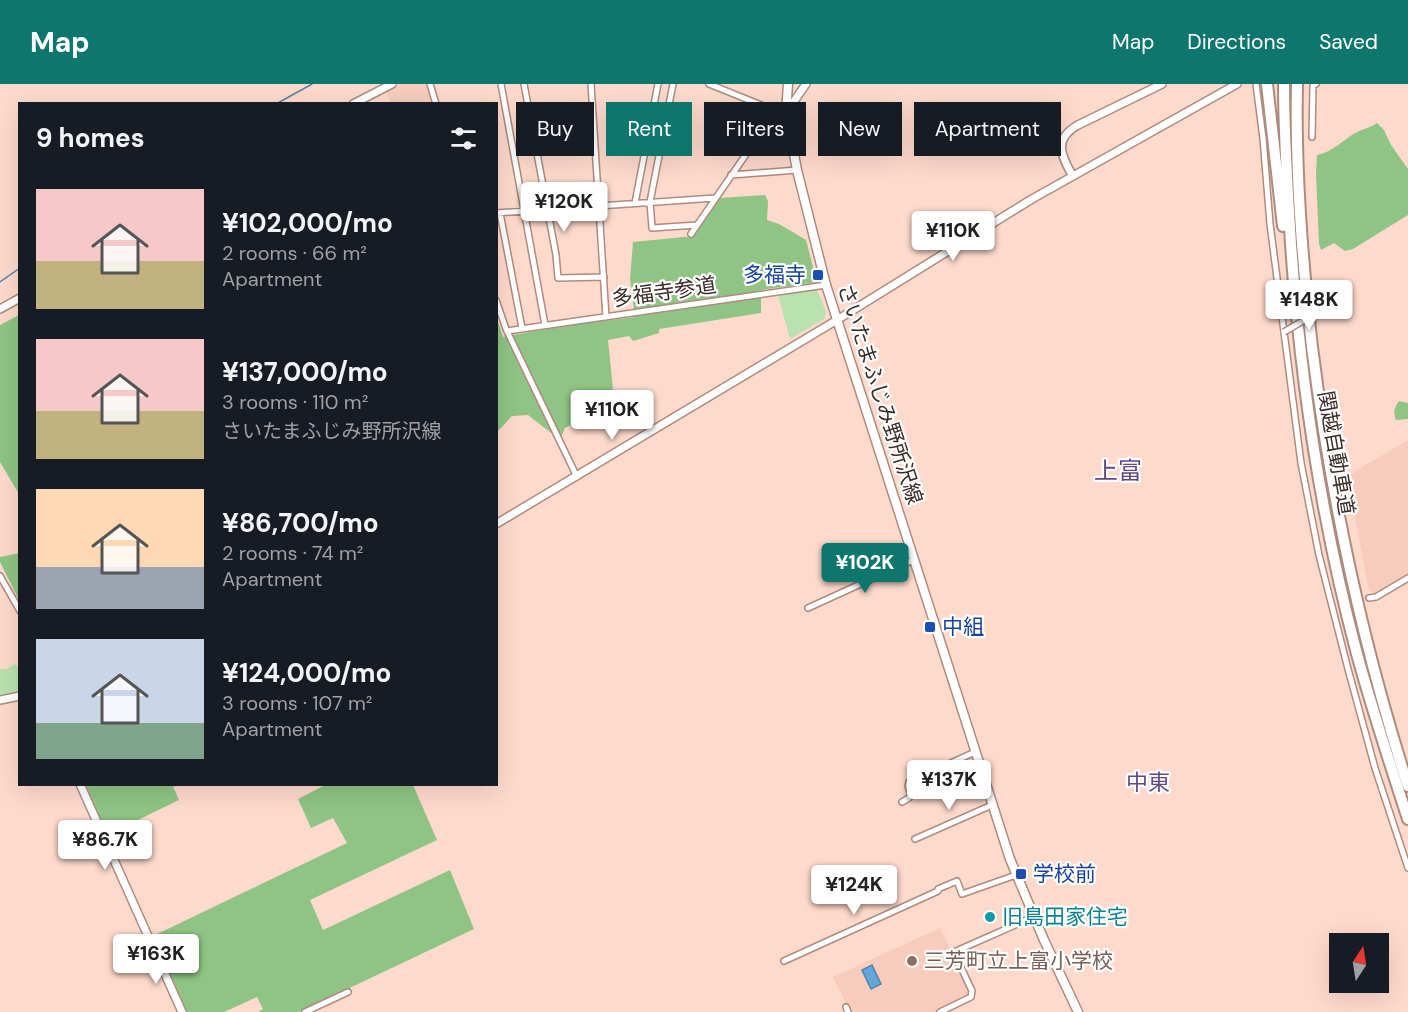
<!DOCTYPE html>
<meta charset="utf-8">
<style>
:root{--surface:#171b24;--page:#242831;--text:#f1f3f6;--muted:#9ea1a6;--accent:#0f766e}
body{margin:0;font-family:"DM Sans","Noto Sans JP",sans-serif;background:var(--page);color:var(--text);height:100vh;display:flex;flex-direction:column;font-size:22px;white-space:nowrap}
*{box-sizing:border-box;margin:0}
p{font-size:20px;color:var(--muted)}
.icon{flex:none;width:33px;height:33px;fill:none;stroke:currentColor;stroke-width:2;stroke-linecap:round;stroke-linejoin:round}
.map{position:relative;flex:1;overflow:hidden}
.panel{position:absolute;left:18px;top:18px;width:480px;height:684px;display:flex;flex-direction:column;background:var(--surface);border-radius:0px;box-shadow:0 6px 24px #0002}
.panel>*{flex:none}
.guide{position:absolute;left:516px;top:18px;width:570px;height:54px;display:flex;gap:12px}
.needle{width:39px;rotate:12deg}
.fabs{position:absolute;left:1329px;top:849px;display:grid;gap:12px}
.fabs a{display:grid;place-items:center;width:60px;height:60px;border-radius:0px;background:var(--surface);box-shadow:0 6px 24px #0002;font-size:30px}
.price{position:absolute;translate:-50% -51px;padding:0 14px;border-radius:6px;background:#fff;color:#222;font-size:20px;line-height:39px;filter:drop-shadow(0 2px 3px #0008)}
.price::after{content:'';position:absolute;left:50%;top:36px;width:18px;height:14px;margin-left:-9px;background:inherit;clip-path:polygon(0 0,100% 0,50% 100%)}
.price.current{background:var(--accent);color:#fff}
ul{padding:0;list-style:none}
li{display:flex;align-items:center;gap:18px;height:150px;padding:0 18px}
li span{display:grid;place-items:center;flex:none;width:168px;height:120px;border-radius:0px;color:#555}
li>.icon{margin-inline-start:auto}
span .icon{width:72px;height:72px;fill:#fffc;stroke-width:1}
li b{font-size:26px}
h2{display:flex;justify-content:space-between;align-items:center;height:72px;padding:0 18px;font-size:26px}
.chip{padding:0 21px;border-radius:0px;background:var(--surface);box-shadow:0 6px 24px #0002;font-size:21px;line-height:54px}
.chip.current{background:var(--accent);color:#fff}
header{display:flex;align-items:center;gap:36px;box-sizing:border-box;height:84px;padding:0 30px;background:var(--accent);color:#fff}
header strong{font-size:28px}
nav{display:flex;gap:33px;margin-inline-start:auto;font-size:21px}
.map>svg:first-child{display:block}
</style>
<header>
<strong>Map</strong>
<nav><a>Map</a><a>Directions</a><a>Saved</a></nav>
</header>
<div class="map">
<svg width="1408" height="928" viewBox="0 0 1408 928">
<rect width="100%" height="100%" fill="#fedacc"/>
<path fill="#f7ccbc" d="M401,0h27l6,19h-43l-5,-11z
M1408,356v134l-32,20 -7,-3 -22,-115z
M940,844l31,63 -2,6 -33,15h-86l-17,-35z"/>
<path fill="#b9e2b0" d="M817,205l9,23 -2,7 -34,20 -12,-44z
M15,580l4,3v24l-19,5v-27h6z"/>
<path fill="#8fc484" d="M1377,39l7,7 7,15 17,24v46l-55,34 -8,2 -11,-8 -13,7 -2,-6 -3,-70 1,-19c15,-3 25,-14 38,-22 7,-4 15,-5 22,-10z
M765,111l3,6 -1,19 12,4 27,16 11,42 -56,8v23l-102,16v4l-26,8 -4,-5 -21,4 5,49 -6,15 -42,24 -5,12 -32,-25 -16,1 -15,16 -1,-116 7,21 66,-12 66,-8 -5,-38 3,-37 61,-6 26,-38z
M19,231v179l-19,-32v-137z
M1399,317l9,2v16l-12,1c-3,-8 -2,-12 3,-19z
M19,469h1l-1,47 -19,-38v-5z
M327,700l86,1 24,55 -127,60 13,30 127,-60 24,59 -175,83h-41l5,-3 -6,-12 -33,15h-37l-34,-76 194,-93 -14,-25 -22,10 -13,-29z
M86,701h92l-5,2 6,13 -72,35z"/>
<path fill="#61a7db" stroke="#5682a5" stroke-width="1.5" d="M872,881l9,19 -10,5 -9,-19z"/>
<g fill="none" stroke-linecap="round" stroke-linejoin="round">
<path stroke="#5682a5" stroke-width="1.5" d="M276,20l36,-20
M0,198l20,-14"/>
<g stroke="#ad8c7f" stroke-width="8">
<path id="minor" d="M430,0l6,20
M501,0l44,241
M524,0l32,171 2,23 46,-1
M591,0l15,233
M673,0l-23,118 2,26 45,-3
M709,0l67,27 10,2
M1256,0l7,54 7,86 31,239 18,92 29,114 27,99 33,100
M1312,53l1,-51 3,-2
M536,65l58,-11
M731,91l66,-5
M635,119l23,-119
M496,129l219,-15
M500,129l22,115
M691,150l85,-123
M496,216l10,29 71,148
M507,247l319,-46
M0,492l20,35
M1369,514l7,-1 32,-19
M808,524l105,-48
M902,718l7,-4 2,-4 -3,-8 1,-4 66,-30
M915,755l77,-34
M784,877l154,-70v-2l19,-8 5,13 54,-19
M846,923l2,5
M305,928l43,-20
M940,928l31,-15 1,-6 -18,-39 79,-35"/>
</g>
<g stroke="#ad8c7f" stroke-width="10">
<path id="tertiary" d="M353,20l39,-20
M786,29l20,-29
M1072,91c-11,-20 -19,-36 6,-50l84,-41
M0,225l20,-11
M496,440l341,-204 195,-121 205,-115
M0,616l20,-4
M80,700l102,228"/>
</g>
<g stroke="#ad8c7f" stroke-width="11">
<path id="primary" d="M788,0l-2,29 11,57 29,115 184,574 34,81 34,72"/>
</g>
<g stroke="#ad8c7f" stroke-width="14">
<path id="motorway" d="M1267,0l16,142
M1284,0c0,48 3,97 6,145 9,143 30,286 67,425 15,55 33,110 51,165
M1297,0c-2,88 5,176 15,263 19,150 50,296 96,439"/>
</g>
<use href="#minor" stroke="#fff" stroke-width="5"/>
<use href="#tertiary" stroke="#fff" stroke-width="7"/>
<use href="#primary" stroke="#fff" stroke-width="8"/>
<use href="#motorway" stroke="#fff" stroke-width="10"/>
<g stroke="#ad8c7f" stroke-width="8" stroke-linecap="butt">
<path id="minor-bridge" d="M1284,248l39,-23"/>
</g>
<use href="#minor-bridge" stroke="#fff" stroke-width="5"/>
</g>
<g fill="#1a4fb4" stroke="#fff" stroke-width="2">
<rect x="812" y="185" width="12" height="12" rx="3"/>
<rect x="924" y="537" width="12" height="12" rx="3"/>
<rect x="1015" y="784" width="12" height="12" rx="3"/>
</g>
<circle fill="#0f9aa8" stroke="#fff" stroke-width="2" cx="990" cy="833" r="6"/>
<circle fill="#8d6e63" stroke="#fff" stroke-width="2" cx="912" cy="877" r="6"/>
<g text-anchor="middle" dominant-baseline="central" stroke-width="4.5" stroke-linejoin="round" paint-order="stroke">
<g font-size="21" fill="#164399" stroke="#fff" text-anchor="start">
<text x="806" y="191" text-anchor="end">多福寺</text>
<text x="942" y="543">中組</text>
<text x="1033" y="790">学校前</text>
</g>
<g font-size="21" fill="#3b2d28" stroke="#fff">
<text transform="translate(664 208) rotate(-8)">多福寺参道</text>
<text transform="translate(880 310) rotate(72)">さいたまふじみ野所沢線</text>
<text transform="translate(1336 369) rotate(80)">関越自動車道</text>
</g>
<g font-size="21" fill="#0d838f" stroke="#fff" text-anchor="start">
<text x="1002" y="833">旧島田家住宅</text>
</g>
<g font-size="21" fill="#785e54" stroke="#fff" text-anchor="start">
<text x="924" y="877">三芳町立上富小学校</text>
</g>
<g font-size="22" fill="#604886" stroke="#fff">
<text x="1148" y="698">中東</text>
</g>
<g font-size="24" fill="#604886" stroke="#fff">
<text x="1118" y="386">上富</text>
</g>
</g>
</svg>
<div class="fabs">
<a><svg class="needle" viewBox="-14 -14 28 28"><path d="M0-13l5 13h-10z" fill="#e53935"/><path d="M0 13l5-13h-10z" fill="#9ea1a6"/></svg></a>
</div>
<b class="price" style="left:564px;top:149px">¥120K</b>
<b class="price" style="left:953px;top:178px">¥110K</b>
<b class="price" style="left:1309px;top:247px">¥148K</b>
<b class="price" style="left:612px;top:357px">¥110K</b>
<b class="price current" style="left:865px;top:510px">¥102K</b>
<b class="price" style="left:949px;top:727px">¥137K</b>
<b class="price" style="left:105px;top:787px">¥86.7K</b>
<b class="price" style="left:854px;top:832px">¥124K</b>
<b class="price" style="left:156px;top:901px">¥163K</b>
<div class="guide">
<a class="chip">Buy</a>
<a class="chip current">Rent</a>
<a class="chip">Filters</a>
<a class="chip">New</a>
<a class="chip">Apartment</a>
</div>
<section class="panel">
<h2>9 homes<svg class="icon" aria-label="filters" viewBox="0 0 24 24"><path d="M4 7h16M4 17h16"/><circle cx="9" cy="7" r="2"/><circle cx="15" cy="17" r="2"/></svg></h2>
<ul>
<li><span style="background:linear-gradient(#f6c9c9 60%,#c2b280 0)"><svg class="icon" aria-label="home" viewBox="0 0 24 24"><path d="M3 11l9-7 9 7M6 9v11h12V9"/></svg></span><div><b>¥102,000/mo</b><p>2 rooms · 66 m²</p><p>Apartment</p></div></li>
<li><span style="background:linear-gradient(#f6c9c9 60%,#c2b280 0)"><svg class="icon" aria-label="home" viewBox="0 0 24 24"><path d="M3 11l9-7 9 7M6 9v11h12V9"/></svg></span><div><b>¥137,000/mo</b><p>3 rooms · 110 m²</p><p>さいたまふじみ野所沢線</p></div></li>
<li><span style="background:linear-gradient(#ffd9b3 65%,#9aa5b1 0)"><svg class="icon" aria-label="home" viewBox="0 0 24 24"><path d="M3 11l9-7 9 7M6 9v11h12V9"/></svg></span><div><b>¥86,700/mo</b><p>2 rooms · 74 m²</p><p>Apartment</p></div></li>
<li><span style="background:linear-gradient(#c9d6e8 70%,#7fa58c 0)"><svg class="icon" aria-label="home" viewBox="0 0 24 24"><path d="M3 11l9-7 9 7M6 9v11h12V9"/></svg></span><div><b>¥124,000/mo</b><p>3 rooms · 107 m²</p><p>Apartment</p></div></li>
</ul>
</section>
</div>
